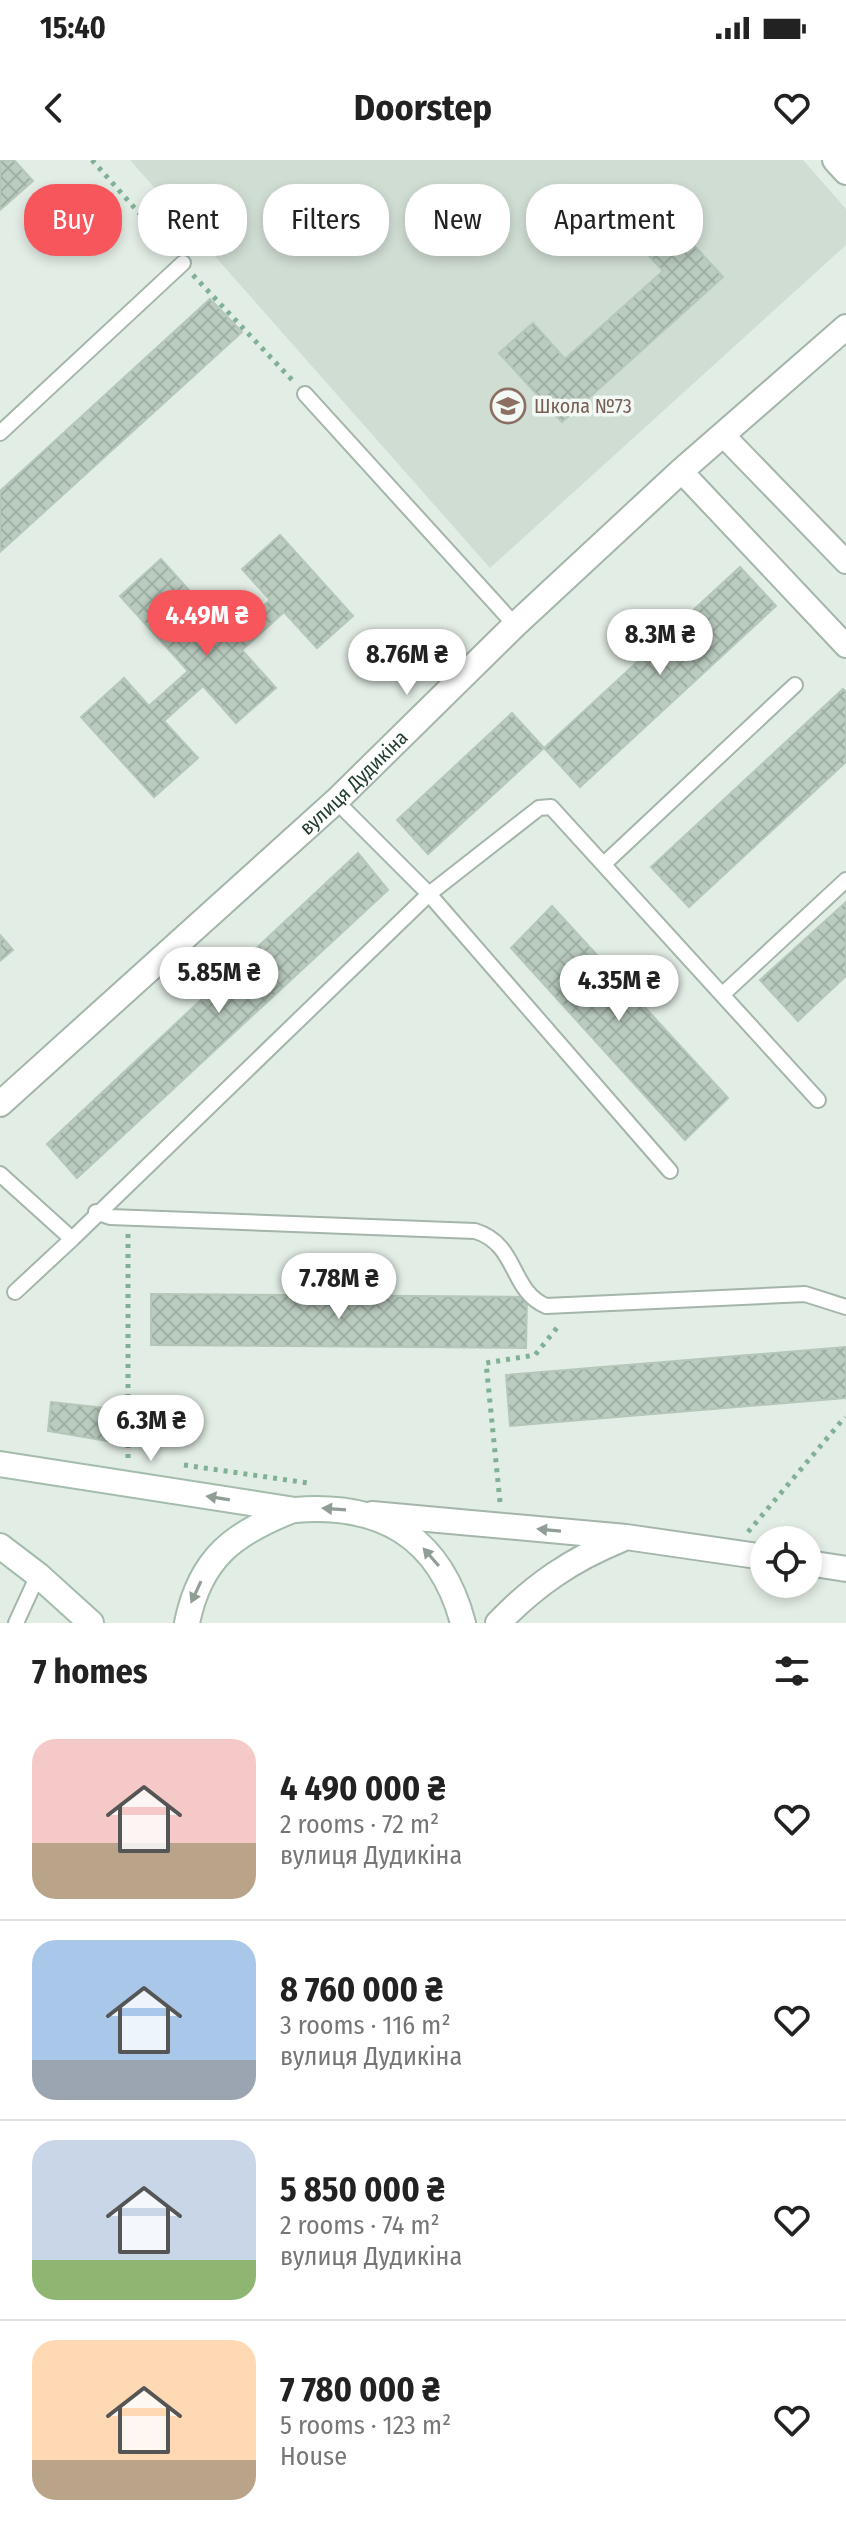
<!DOCTYPE html>
<meta charset="utf-8">
<style>
:root{--surface:#fff;--page:#f6f6f6;--text:#222;--muted:#767676;--line:#e0e0e0;--accent:#f7565d}
body{margin:0;font-family:"Fira Sans Condensed",sans-serif;background:var(--page);color:var(--text);height:100vh;display:flex;flex-direction:column;font-size:30px;white-space:nowrap}
*{box-sizing:border-box;margin:0}
p{font-size:26px;color:var(--muted)}
.icon{flex:none;width:44px;height:44px;fill:none;stroke:currentColor;stroke-width:2;stroke-linecap:round;stroke-linejoin:round}
.map{position:relative;height:1463px;overflow:hidden}
.sheet{display:flex;flex-direction:column;background:var(--surface);flex:1}
.sheet>*{flex:none}
.banner{position:absolute;left:24px;top:24px;width:798px;height:72px;display:flex;gap:16px}
.controls{position:absolute;left:750px;top:1366px;display:grid;gap:16px}
.controls a{display:grid;place-items:center;width:72px;height:72px;border-radius:50%;background:var(--surface);box-shadow:0 4px 12px #0003;font-size:40px}
.price{position:absolute;translate:-50% -68px;padding:0 18px;border-radius:28px;background:#fff;color:#222;font-size:26px;line-height:52px;filter:drop-shadow(0 2px 4px #0008)}
.price::after{content:'';position:absolute;left:50%;top:48px;width:24px;height:18px;margin-left:-12px;background:inherit;clip-path:polygon(0 0,100% 0,50% 100%)}
.price.current{background:var(--accent);color:#fff}
ul{padding:0;list-style:none}
li{display:flex;align-items:center;gap:24px;height:200px;padding:0 32px}
li+li{border-top:2px solid var(--line)}
li span{display:grid;place-items:center;flex:none;width:224px;height:160px;border-radius:24px;color:#555}
li>.icon{margin-inline-start:auto}
span .icon{width:96px;height:96px;fill:#fffc;stroke-width:1}
li b{font-size:34px}
h2{display:flex;justify-content:space-between;align-items:center;height:96px;padding:0 32px;font-size:34px}
.chip{padding:0 28px;border-radius:32px;background:var(--surface);box-shadow:0 4px 12px #0003;font-size:28px;line-height:72px}
.chip.current{background:var(--accent);color:#fff}
.status{display:flex;justify-content:space-between;align-items:center;height:56px;padding:0 40px;background:var(--surface);direction:ltr}
.status svg{height:22px;fill:currentColor}
header{display:flex;justify-content:space-between;align-items:center;height:104px;padding:0 32px;background:var(--surface);font-size:36px;font-weight:700}
.map>svg:first-child{display:block}
</style>
<div class="status"><b>15:40</b><svg viewBox="0 0 49 12"><path d="M0 12V9h3v3zM5 12V6h3v6zM10 12V3h3v9zM15 12V0h3v12zM26 1h20v11H26zM47 4h2v5h-2z"/></svg></div>
<header><svg class="icon" aria-label="back" viewBox="0 0 24 24"><path d="M15 5l-7 7 7 7"/></svg>Doorstep<svg class="icon" aria-label="heart" viewBox="0 0 24 24"><path d="M12 20l-8-8c-3-5 5-10 8-4 3-6 11-1 8 4z"/></svg></header>
<div class="map">
<svg width="846" height="1463" viewBox="0 0 846 1463">
<defs>
<pattern id="building-cross-hatch" width="8" height="8" patternUnits="userSpaceOnUse" patternTransform="scale(2)"><rect width="8" height="8" fill="#bacbbf"/><path d="M0 0l8 8M0 8l8-8" fill="none" stroke="#a0afa4"/></pattern>
</defs>
<rect width="100%" height="100%" fill="#e2ede5"/>
<path fill="#d0ddd3" d="M130,0h673l43,49v36l-356,323z"/>
<path fill="url(#building-cross-hatch)" stroke="#b4c7b9" stroke-width="2" d="M0,0h14l19,21 -33,29z
M660,48l63,69 -161,145 -63,-69 34,-30 32,36 98,-88 -33,-36z
M210,139l32,33 -242,220v-61z
M280,375l73,81 -36,32 -33,-36 -42,38 34,38 -40,35 -33,-37 -39,35 34,37 -44,39 -73,-80 43,-39 25,28 39,-35 -68,-75 41,-37 69,77 40,-36 -28,-31z
M740,407l36,39 -196,181 -36,-39z
M843,529l3,3v70l-157,145 -38,-40z
M512,553l32,35 -116,106 -31,-34z
M358,693l30,37 -311,288 -30,-34z
M846,742v74l-48,45 -38,-41z
M552,746l176,192 -43,42 -174,-192z
M0,775l13,15 -13,11z
M151,1134l376,3 -1,51 -375,-3z
M846,1187v51l-336,28 -4,-51z
M51,1242l62,7 -5,32 -60,-10z"/>
<g fill="none" stroke-linecap="round" stroke-linejoin="round">
<g stroke="#a4b5aa" stroke-width="18">
<path id="service" d="M305,234l210,231
M0,273l183,-170
M336,641l93,93 110,-86 12,-1 267,293
M605,703l190,-178
M723,834l123,-114
M0,1014l72,65 357,-345 241,277
M96,1052l14,5 365,14c43,13 35,60 71,75l259,-12 41,13
M15,1132l57,-53
M16,1463l22,-48"/>
</g>
<g stroke="#a4b5aa" stroke-width="26">
<path id="pedestrian" d="M723,275l123,127
M681,311l165,175"/>
</g>
<g stroke="#a4b5aa" stroke-width="28">
<g id="minor">
<path d="M835,0l11,12"/>
<path id="s1" d="M0,944l336,-303 179,-176 166,-154 165,-144"/>
</g>
</g>
<g stroke="#a4b5aa" stroke-width="28">
<path id="tertiary" d="M372,1354l254,23 138,20
M808,1403l38,6
M498,1463c37,-38 73,-63 122,-83"/>
</g>
<g stroke="#a3bcac" stroke-width="28">
<path id="secondary" d="M0,1304l295,46c87,-7 145,27 168,113
M0,1386l38,29 53,48
M187,1463c13,-65 47,-90 106,-113"/>
</g>
<path stroke="#81b194" stroke-width="5" stroke-dasharray="4 6" stroke-linecap="butt" d="M92,0l79,89
M193,115l100,106
M128,1074v224
M184,1305l124,18
M500,1342l-14,-139 49,-8 25,-31
M748,1372l97,-115
M775,1375l30,3"/>
<use href="#service" stroke="#fff" stroke-width="14"/>
<use href="#pedestrian" stroke="#fff" stroke-width="22"/>
<use href="#minor" stroke="#fff" stroke-width="24"/>
<use href="#tertiary" stroke="#fff" stroke-width="24"/>
<use href="#secondary" stroke="#fff" stroke-width="24"/>
</g>
<defs><path id="oneway-solid" d="M-6-.8H1V-3.2L6.5 0L1 3.2V.8H-6Z" transform="scale(2)"/></defs>
<g fill="#909e96">
<use href="#oneway-solid" transform="translate(218 1338) rotate(-171)"/>
<use href="#oneway-solid" transform="translate(334 1349) rotate(-176)"/>
<use href="#oneway-solid" transform="translate(549 1370) rotate(-175)"/>
<use href="#oneway-solid" transform="translate(431 1397) rotate(-131)"/>
<use href="#oneway-solid" transform="translate(196 1432) rotate(115)"/>
</g>
<defs>
<g id="school-ring" transform="scale(1.8)"><circle r="9.5" fill="#f2f9f4" stroke="#8d6e63" stroke-width="1.5"/><path d="M0-5L7-2L0 1L-7-2ZM-4 1L0 2.5L4 1V4Q0 6-4 4Z" fill="#8d6e63"/></g>
</defs>
<g fill-rule="evenodd">
<use href="#school-ring" x="508" y="246"/>
</g>
<g text-anchor="middle" dominant-baseline="central" stroke-width="7" stroke-linejoin="round" paint-order="stroke">
<g font-size="20" fill="#785e54" stroke="#f2f9f4" text-anchor="start">
<text x="534" y="246">Школа №73</text>
</g>
<g font-size="20" fill="#213e2e" stroke="#f2f9f4">
<text stroke="none"><textPath href="#s1" startOffset="478">вулиця Дудикіна</textPath></text>
</g>
</g>
</svg>
<div class="controls">
<a><svg class="icon" aria-label="locate" viewBox="0 0 24 24"><circle cx="12" cy="12" r="6"/><path d="M12 2v4M12 18v4M2 12h4M18 12h4"/></svg></a>
</div>
<b class="price current" style="left:207px;top:498px">4.49M ₴</b>
<b class="price" style="left:660px;top:517px">8.3M ₴</b>
<b class="price" style="left:407px;top:537px">8.76M ₴</b>
<b class="price" style="left:219px;top:855px">5.85M ₴</b>
<b class="price" style="left:619px;top:863px">4.35M ₴</b>
<b class="price" style="left:339px;top:1161px">7.78M ₴</b>
<b class="price" style="left:151px;top:1303px">6.3M ₴</b>
<div class="banner">
<a class="chip current">Buy</a>
<a class="chip">Rent</a>
<a class="chip">Filters</a>
<a class="chip">New</a>
<a class="chip">Apartment</a>
</div>
</div>
<section class="sheet">
<h2>7 homes<svg class="icon" aria-label="filters" viewBox="0 0 24 24"><path d="M4 7h16M4 17h16"/><circle cx="9" cy="7" r="2"/><circle cx="15" cy="17" r="2"/></svg></h2>
<ul>
<li><span style="background:linear-gradient(#f6c9c9 65%,#b9a48a 0)"><svg class="icon" aria-label="home" viewBox="0 0 24 24"><path d="M3 11l9-7 9 7M6 9v11h12V9"/></svg></span><div><b>4 490 000 ₴</b><p>2 rooms · 72 m²</p><p>вулиця Дудикіна</p></div><svg class="icon" aria-label="heart" viewBox="0 0 24 24"><path d="M12 20l-8-8c-3-5 5-10 8-4 3-6 11-1 8 4z"/></svg></li>
<li><span style="background:linear-gradient(#a9c7e8 75%,#9aa5b1 0)"><svg class="icon" aria-label="home" viewBox="0 0 24 24"><path d="M3 11l9-7 9 7M6 9v11h12V9"/></svg></span><div><b>8 760 000 ₴</b><p>3 rooms · 116 m²</p><p>вулиця Дудикіна</p></div><svg class="icon" aria-label="heart" viewBox="0 0 24 24"><path d="M12 20l-8-8c-3-5 5-10 8-4 3-6 11-1 8 4z"/></svg></li>
<li><span style="background:linear-gradient(#c9d6e8 75%,#8fb573 0)"><svg class="icon" aria-label="home" viewBox="0 0 24 24"><path d="M3 11l9-7 9 7M6 9v11h12V9"/></svg></span><div><b>5 850 000 ₴</b><p>2 rooms · 74 m²</p><p>вулиця Дудикіна</p></div><svg class="icon" aria-label="heart" viewBox="0 0 24 24"><path d="M12 20l-8-8c-3-5 5-10 8-4 3-6 11-1 8 4z"/></svg></li>
<li><span style="background:linear-gradient(#ffd9b3 75%,#b9a48a 0)"><svg class="icon" aria-label="home" viewBox="0 0 24 24"><path d="M3 11l9-7 9 7M6 9v11h12V9"/></svg></span><div><b>7 780 000 ₴</b><p>5 rooms · 123 m²</p><p>House</p></div><svg class="icon" aria-label="heart" viewBox="0 0 24 24"><path d="M12 20l-8-8c-3-5 5-10 8-4 3-6 11-1 8 4z"/></svg></li>
</ul>
</section>
